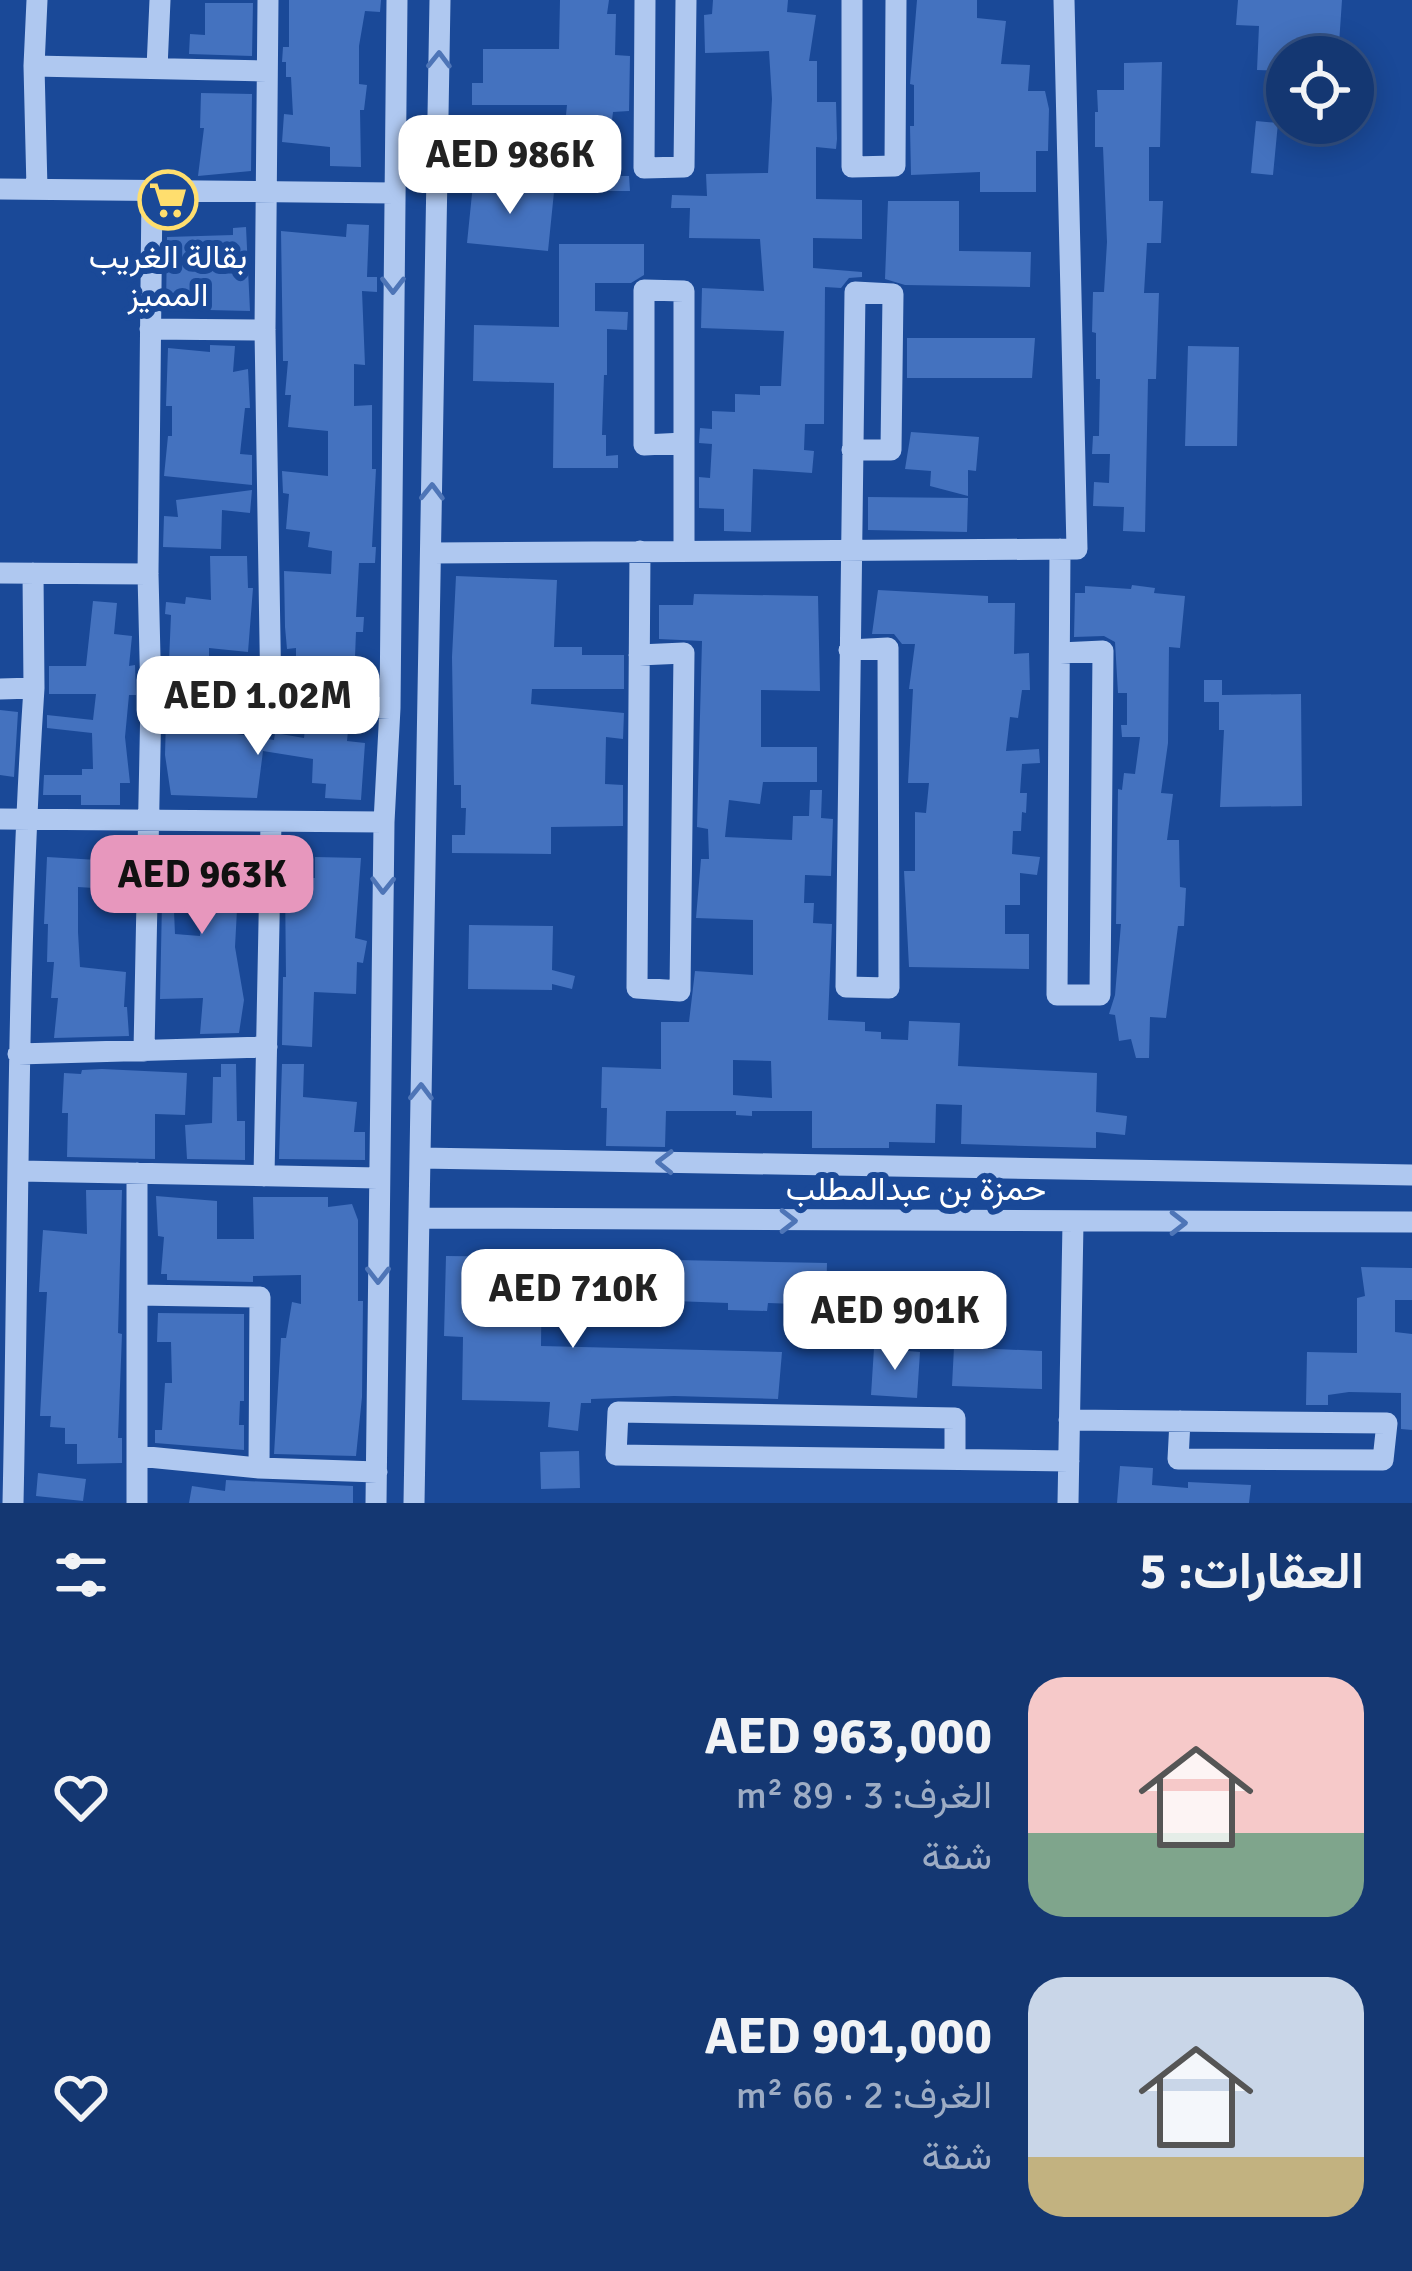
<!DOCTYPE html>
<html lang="ar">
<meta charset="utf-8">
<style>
:root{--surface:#143772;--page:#1d3f77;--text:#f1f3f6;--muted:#9dacc4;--line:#335184;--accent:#e797bd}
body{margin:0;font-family:Signika,Vazirmatn,sans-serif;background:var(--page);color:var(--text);direction:rtl;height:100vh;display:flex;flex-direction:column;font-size:45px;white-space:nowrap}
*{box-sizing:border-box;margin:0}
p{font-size:39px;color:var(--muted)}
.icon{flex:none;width:66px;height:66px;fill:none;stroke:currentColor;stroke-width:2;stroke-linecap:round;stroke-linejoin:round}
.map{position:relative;height:1503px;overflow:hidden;direction:ltr}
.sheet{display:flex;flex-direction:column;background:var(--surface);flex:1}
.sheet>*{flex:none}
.buttons{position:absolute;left:1266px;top:36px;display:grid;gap:24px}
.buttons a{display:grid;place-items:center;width:108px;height:108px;border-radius:50%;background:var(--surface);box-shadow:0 6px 30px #0003,0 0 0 3px var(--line);font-size:60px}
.price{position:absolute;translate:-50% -102px;padding:0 27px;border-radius:24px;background:#fff;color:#222;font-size:39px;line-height:78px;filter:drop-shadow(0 3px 6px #0008)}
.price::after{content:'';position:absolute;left:50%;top:72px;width:36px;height:27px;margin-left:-18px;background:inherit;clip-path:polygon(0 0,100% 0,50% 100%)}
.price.on{background:var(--accent);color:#111}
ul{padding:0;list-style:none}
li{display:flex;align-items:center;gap:36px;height:300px;padding:0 48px}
li span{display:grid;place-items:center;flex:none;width:336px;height:240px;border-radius:36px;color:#555}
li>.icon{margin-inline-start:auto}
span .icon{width:144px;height:144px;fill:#fffc;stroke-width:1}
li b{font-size:51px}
h2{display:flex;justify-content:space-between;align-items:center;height:144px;padding:0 48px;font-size:51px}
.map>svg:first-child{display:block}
</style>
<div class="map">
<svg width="1412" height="1503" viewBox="0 0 1412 1503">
<rect width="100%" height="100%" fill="#1a4998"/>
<path fill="#4472bf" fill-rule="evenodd" d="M289,0h92l-1,12 -15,-1 -6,35v38l8,1 -3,25h-4l1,57 -31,-1v-19l-48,-5 2,-28 9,1 -2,-38h-5v-15h-4l1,-15h6z
M560,0h49l-2,14h9l-1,41 15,1 -1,55 -16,1 -5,42h8v22h13l1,15h-75v-36h7l5,-50h-95v-22h11v-34h76z
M713,0h75l-1,12 29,3 -7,46h8v41h19l1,37 -1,10 -20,-2v52l46,1v39l-49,-1v30l49,4v5l-13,1 -8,10 -16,-1 -1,137h-19l-1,26 10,1 -2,22 -59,-4 -2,63 -27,-1v-22l-25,-1v-31l11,1 2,-34 -13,-1 1,-15 12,1v-18l23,1v-18l25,1v-9h21l3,-55 -83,-3 1,-40 62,3 -4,-52 -71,-1 1,-30h-19l1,-13 35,1 -1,-22 62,-1 4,-74 -3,-48 -64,2 -1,-38 8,-1z
M917,0h60v18l29,3 -5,43 29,1 -2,26h17l4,18 -1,42h-12v41h-56v-20l-69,3 -1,-49h4v-41l-4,-1z
M1238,0h104l-3,44 -7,-1 -1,14h-44v14l-30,-1 2,-44 -23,-1z
M205,3h48l-1,53 -63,-2 1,-20 15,1z
M1162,62l-2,85h-11v54h14l-2,42h-14l-3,50h15l-3,86h-8l-3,153 -22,-1 1,-24 -31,-1 1,-24 15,1 1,-29h-18l1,-18h6l1,-57h-4v-46l-4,-1 1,-40h11l3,-50 -4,-95h-8v-35h3l-1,-22h27v-27z
M201,93l51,1 -1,77 -53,5 6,-48h-4z
M1256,121l22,2 -5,52 -22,-2z
M473,184l81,8 -6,59 -81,-8z
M888,201h71v50l72,1 -1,35 -125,-2 -20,-6z
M347,224l22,1 -2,52h10v15l-15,-1 3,74 -11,-1v42l18,-1v64h4l-4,78h4l-1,16h-16l-3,54h8l-1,15h-7l-1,25h5v35l-37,-2v-28h-27v-14l-9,1 -2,-22 -1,-56 47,3 1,-23 -24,-4 2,-15 -24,-3 3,-35 -6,-1 -1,-22 46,5v-45l-40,-4 3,-32h-6l3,-34h-5l-2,-130 65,6z
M246,227l4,84 -84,-2 1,-72 66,-2v-7z
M559,244h85v31l-13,8h-36v28l33,1 -1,18 -20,-1v46h-3l-2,60h4v21l12,-1v13h-65l1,-85 -81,-2 1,-56 85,2z
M907,338h128l-3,40h-125z
M210,345l25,1 -2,26 15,-3 2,39h-5l-5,46 12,1v30l-88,-9 4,-40h4v-30h-6l2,-58 42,4z
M1188,346l51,1 -2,99h-52z
M911,432l68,5 -3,34 -8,-1v26l-38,-10 1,-15 -26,-2z
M252,490l-2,23 -28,-3 -1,39 -58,-2 1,-31 14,1 -2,-17z
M868,497l100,1 -1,34 -99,-2z
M210,556h37l1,32h5l-5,64 -39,-4v36h-41l3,-69 -6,-1 1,-12 19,2 1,-7 25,3z
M456,576l101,4 -3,67h28v8h42v34h-92l-1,15 93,9 -1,26 -17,-2 -1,47 18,1v41l-72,1v27l-99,-1v-18h13l1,-27h-5v-23h-7l-2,-128z
M1132,585l23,3 -1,5 31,3 -5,52 -11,-1 -1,96 -7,50 12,1 -6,46h12l1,47 6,1 -2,38h-6l-12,92 -16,-1 -1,41h-13l-5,-19 -12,2 -4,-26 -6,-1 6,-19 6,-71h-5l2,-135 4,1 2,-17 11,1 5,-37h-18l-1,-12h6v-32h-9l-3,-51 -11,-6 -30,1 1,-44h10v-7l46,3z
M878,590l110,6v7h27l-1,51 15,-1 1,37h-8l-4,28 -8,-1 -4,34 33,-2 1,14 -18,1 -2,29h7l-1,20 -4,-1 -1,19h-8l-1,23 28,3 -3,18 -17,-2v32h-15v29h24v35l-120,-2 -5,-96h11v-59l11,1 3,-30h-21l5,-94h-4l6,-45h-13l-8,-10h-22z
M694,594l124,2 2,95 -59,-1v57h56v35h-54l-3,22 -31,-4 -4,37 67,3 1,-24h16l1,-26h12l-1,28 12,1 -2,57 -26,-1 -1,28h10l-1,20 19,1 -4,96 37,2v9l16,1v7l27,1 1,-19 51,2 -2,43 139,7 -1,39 31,4 -2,19 -29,-3v16l-135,-4 1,-39 -26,-1 -1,39 -46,-1v6h-77v-37h-60v5l-16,-1v-4h-70l-1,36 -59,-1 1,-38h-6l1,-41 59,2v-47h28l6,-51 58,4v-55l-57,-2 5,-59h8l-1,-30 -11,-2 5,-186 -43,-2v-34h34zM733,1060l38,1 1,37 -39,-3z
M93,601l24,2 -3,31 18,2 -3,30 6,-1 1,30h-7l-4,42 5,46h-10v22h-39v-10h-38l1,-20h38v-6h11l-1,-36 -45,-5v-13l46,5 3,-26h-47v-28h37z
M1204,680h18v15l79,-1 1,112 -82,1 4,-77h-5v-28h-15z
M0,710l18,2 -4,65 -14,-2z
M166,718l58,2v12l50,8 1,-7 29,5 2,-18 43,1 -2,20 18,2 -4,57 -36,-2 1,-14 -14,-1 1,-24 -50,-8 -6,47 -86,-3 -6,-40z
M202,853h38l-5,94 9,53 -5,33 -39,1 3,-36 -43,1 3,-145 39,2zM173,888l31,1 -4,47 -25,-2z
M47,857l68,4 -1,9 12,1 -1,19 -47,-3v45l2,35 46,5 -2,35h3l2,29 -75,2 4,-40h-7l3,-36h-7l1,-38h-4z
M315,857l46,1 -6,80 12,3 -4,22 -6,-1 -1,32 -42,-2 -2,55 -30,-2 1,-68h3l-1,-94 13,1v-6h17z
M469,925l84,1 -1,44 23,6 -3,13 -20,-5v6l-84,-1z
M221,1064h15l1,57h8v39l-58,-1 -2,-34 27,-2 1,-46h8z
M282,1064h22l-1,33 54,5 -3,30h11v28l-86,-1z
M102,1069l85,4 -2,42 -30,-1v45l-88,-2 1,-44h-6l2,-40 17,1 1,-4z
M86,1190h36l-4,143 4,1 -4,104h4v25l-45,1v-20h-12v-16l-15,-1 1,-11h-11l7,-124h-8l4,-62 44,4z
M156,1196l61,5v38h37l-1,-42h75v10l24,-3 6,16v81h5l-1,96 -6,59 -82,-2 7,-116h5l6,-36 9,2v-29l-48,1v6l-86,-2v-6h-6l3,-37 -6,-1z
M446,1256l96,1 -1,89 241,6 -4,47 -104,-3 -83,3v4h-10l-3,28 -30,-4 2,-25 -88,-2 1,-63 -19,-1z
M675,1260l152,3 -1,42 -58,-2 -1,8 -39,-1v-7l-54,-2z
M1361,1267l51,1v32h-17v32l17,2v96l-11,-1v-36l-52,-1 -21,3v10h-22l1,-53 50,1v-55l8,-2z
M158,1313l86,1v87h-4l-1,24h5v25l-89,-7v-13h7l3,-47h7l-1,-41h-14z
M954,1347l88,4v38l-90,-3z
M874,1348l46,4 -3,46 -46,-3z
M579,1451l1,37 -39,1 -1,-37z
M1120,1466l33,2 -1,17 36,3v-6l63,3 -2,18h-132z
M38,1473l48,6 -3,22 -47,-5z
M226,1480l127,6v17h-164l3,-17 33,5z"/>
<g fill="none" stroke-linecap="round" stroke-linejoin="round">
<path stroke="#afc8f0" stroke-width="21" d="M37,0l-3,66 3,123
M268,0l-3,330 6,373
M645,0l-1,168 40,-1 2,-167
M852,0v167l43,-1 1,-166
M34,66l233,5
M157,68l3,-68
M0,189l394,4
M150,329l115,1
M684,443l-40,2v-155l40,1v260
M431,553l646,-4 -13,-549
M0,573l148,1
M849,650l39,-2 1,340 -43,-1c2,-231 5,-463 9,-695l38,2 -2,156h-39
M1060,653l43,-2 -3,344h-43l3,-446
M639,655l45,-2 -4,338 -43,-3 3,-437
M0,689l34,-1 -1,-115
M151,699l239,9
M0,819l384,3
M144,1051l7,-352 -3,-125 4,-383
M18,1054l249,-7
M420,1158l992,17
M20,1171l358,7
M264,1176l7,-354
M419,1218l993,4
M138,1295l122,2 -1,171
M1069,1420l318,3 -4,37 -205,-1 2,-38
M138,1456l121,12 118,4
M955,1459v-41l-337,-6 -2,43 453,6
M13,1503c6,-272 3,-544 21,-815
M137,1503v-330
M376,1503l8,-681 6,-114 7,-708
M414,1503l26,-1503
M1068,1503l5,-280"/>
</g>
<defs><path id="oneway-chevron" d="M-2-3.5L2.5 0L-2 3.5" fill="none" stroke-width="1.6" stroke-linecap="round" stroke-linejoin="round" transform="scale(3)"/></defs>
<g stroke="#4e75b7">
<use href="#oneway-chevron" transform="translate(439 60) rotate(-89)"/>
<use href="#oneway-chevron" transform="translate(393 285) rotate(90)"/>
<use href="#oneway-chevron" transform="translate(432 492) rotate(-89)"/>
<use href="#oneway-chevron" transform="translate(383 885) rotate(91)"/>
<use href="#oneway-chevron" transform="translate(421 1092) rotate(-89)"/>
<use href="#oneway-chevron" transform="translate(665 1162) rotate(-179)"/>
<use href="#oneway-chevron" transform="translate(788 1221)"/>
<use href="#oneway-chevron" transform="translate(1178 1223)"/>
<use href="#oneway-chevron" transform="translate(378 1275) rotate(90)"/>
</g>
<defs>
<g id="supermarket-ring" transform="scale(3)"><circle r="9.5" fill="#1a4998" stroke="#ffde6e" stroke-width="1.5"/><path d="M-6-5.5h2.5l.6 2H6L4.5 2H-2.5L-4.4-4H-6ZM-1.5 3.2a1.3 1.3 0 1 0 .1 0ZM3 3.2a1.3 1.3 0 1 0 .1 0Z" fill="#ffde6e"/></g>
</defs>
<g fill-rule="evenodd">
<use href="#supermarket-ring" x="168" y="200"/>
</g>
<g text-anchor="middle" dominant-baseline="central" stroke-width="12" stroke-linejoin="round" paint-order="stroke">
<g font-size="33" fill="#fff" stroke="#1a4998">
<text x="168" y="257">بقالة الغريب<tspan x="168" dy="38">المميز</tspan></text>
</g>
<g font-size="33" fill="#fff" stroke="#1a4998">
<text x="916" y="1189">حمزة بن عبدالمطلب</text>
</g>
</g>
</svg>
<div class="buttons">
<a><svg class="icon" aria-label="locate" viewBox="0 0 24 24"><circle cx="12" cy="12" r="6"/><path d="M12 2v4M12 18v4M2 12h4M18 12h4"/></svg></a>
</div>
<b class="price" style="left:510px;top:217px">AED 986K</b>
<b class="price" style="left:258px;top:758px">AED 1.02M</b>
<b class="price on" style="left:202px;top:937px">AED 963K</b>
<b class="price" style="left:573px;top:1351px">AED 710K</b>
<b class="price" style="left:895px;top:1373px">AED 901K</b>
</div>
<section class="sheet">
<h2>العقارات: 5<svg class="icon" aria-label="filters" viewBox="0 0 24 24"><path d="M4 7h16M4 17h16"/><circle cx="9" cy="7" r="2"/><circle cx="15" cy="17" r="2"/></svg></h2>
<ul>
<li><span style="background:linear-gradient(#f6c9c9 65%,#7fa58c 0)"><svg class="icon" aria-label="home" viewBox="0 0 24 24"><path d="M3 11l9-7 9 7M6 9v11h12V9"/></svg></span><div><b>AED 963,000</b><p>الغرف: 3 · 89 m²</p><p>شقة</p></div><svg class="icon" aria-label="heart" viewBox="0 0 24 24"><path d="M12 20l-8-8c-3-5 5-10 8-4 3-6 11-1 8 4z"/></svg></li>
<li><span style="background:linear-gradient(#c9d6e8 75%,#c2b280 0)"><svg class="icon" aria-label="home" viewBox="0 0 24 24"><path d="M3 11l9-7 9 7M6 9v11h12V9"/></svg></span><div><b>AED 901,000</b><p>الغرف: 2 · 66 m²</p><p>شقة</p></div><svg class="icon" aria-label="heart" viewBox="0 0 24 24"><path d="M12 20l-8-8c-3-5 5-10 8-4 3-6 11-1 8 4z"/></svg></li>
</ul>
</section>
